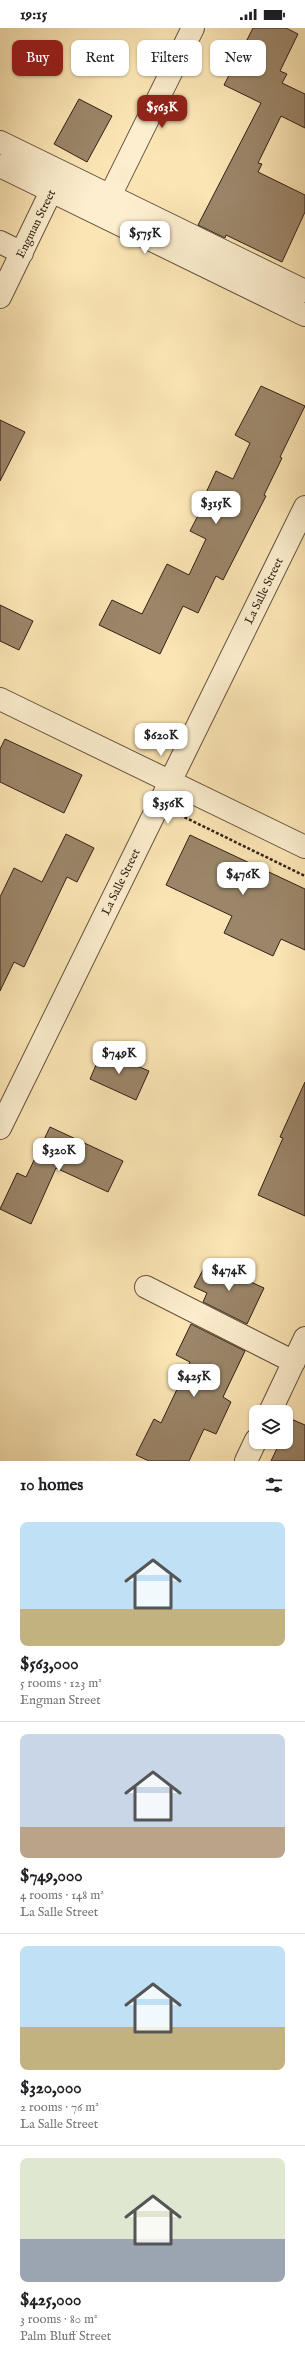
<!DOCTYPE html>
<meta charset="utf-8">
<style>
:root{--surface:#fff;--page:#f6f6f6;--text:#202124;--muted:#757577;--line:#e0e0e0;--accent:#8f2418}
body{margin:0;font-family:"IM FELL English",serif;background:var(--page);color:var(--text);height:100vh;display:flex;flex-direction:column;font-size:15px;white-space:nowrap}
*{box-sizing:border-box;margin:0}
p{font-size:13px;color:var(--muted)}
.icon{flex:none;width:22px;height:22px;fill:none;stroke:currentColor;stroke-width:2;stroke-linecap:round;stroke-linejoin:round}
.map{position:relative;height:1433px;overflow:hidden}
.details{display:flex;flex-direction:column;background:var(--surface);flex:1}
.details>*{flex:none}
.guide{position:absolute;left:12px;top:12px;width:281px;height:36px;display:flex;gap:8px}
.fabs{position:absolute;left:249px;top:1377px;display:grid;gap:8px}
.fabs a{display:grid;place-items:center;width:44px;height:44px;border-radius:8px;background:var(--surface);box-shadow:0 1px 3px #0004;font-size:20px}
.price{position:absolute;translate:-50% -34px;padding:0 9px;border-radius:8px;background:#fff;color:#222;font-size:13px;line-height:26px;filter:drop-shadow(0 1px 2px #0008)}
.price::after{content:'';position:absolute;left:50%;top:24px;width:12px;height:9px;margin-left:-6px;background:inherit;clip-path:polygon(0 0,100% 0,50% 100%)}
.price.current{background:var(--accent);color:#fff}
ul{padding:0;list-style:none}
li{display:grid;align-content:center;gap:8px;height:212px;padding:0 20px}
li+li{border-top:1px solid var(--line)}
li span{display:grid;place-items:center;height:124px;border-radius:8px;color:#555}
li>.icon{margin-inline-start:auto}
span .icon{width:72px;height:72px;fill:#fffc;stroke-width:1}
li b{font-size:17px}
h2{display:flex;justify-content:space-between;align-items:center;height:48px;padding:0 20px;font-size:17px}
.tag{padding:0 14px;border-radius:8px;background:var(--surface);box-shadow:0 1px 3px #0004;font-size:14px;line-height:36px}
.tag.current{background:var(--accent);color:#fff}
.status{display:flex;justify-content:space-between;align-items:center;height:28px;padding:0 20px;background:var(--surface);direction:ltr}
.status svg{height:11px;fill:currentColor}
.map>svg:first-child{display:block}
</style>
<div class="status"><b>19:15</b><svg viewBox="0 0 49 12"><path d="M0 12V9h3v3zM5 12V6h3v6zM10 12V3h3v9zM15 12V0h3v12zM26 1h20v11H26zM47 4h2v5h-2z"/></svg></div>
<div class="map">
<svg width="305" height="1433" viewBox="0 0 305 1433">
<rect width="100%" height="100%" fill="#fbe5b4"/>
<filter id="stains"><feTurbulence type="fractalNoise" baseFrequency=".005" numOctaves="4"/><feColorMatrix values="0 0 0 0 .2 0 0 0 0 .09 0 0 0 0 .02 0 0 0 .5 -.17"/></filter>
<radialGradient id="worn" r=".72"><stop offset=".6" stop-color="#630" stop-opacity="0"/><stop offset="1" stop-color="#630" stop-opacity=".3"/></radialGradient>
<path fill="#9b8669" stroke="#332018" d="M253,0h33l12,6 -18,37 7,3 -5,9 23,11v34l-24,-12 -23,47 4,1 -4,8 47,23v17l-23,50 -56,-27 -1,3 -27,-13 63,-122 -37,-18z
M79,71l33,17 -25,46 -33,-18z
M261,358l44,20 -25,51 2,1 -18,37 2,1 -43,84 -7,-4 -18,37 -15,-7 -23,48 -61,-29 13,-25 30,14 25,-50 22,11 17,-36 -16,-8 17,-33 -3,-1 12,-26 17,8 17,-36 -15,-8z
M0,392l25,12 -25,49z
M0,577l33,16 -14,29 -19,-9z
M5,711l77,36 -18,38 -64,-31v-33z
M66,806l28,14 -17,34 -10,-5 -43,90 -10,-5 -14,29v-94l14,-29 28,14z
M190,807l115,54v61l-24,-11 -8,17 -49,-23 8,-17 -66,-31z
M102,1023l47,20 -13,29 -46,-21z
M305,1054v134l-47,-21 25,-57 -3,-1z
M50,1099l73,34 -15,31 -52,-24 -25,56 -31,-15 17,-36 9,4z
M207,1234l57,26 -17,36 -44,-22 4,-9 -13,-6z
M191,1296l54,27 -22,46 8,5 -15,32 -12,-5 -15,32h-40l-13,-6 18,-36 7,4 29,-61 -14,-7z
M291,1391l14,6v36h-34l9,-19h6v-12z"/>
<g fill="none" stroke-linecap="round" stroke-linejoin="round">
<g stroke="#65513f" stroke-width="24">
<path id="minor" d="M0,114l305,149
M0,138l305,149
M104,180l89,-180
M0,214l22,11
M0,269l58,-120
M0,671l305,148
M0,1100l305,-621
M146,1259l148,75
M270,1384l35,-74
M246,1433l10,-21"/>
</g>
<path stroke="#332018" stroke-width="2.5" stroke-dasharray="3 2" stroke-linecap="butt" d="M180,787l125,61"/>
<use href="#minor" stroke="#fceece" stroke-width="22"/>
</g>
<g text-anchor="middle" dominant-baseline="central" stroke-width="4" stroke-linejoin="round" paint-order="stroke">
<g font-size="12" fill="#332018" stroke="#fceece">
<text transform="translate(36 196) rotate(-64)">Engman Street</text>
<text transform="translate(264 563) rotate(-64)">La Salle Street</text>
<text transform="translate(121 854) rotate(-64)">La Salle Street</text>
</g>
</g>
<rect width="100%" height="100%" filter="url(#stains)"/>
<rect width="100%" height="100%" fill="url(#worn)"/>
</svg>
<div class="fabs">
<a><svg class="icon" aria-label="layers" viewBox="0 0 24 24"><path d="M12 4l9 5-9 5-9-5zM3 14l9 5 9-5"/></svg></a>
</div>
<b class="price current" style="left:162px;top:101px">$563K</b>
<b class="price" style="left:145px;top:227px">$575K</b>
<b class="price" style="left:216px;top:497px">$315K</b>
<b class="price" style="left:161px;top:729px">$620K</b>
<b class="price" style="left:168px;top:797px">$356K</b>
<b class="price" style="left:243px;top:868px">$476K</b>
<b class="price" style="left:119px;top:1047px">$749K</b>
<b class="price" style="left:59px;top:1144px">$320K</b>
<b class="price" style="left:229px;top:1264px">$474K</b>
<b class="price" style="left:194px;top:1370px">$425K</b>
<div class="guide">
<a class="tag current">Buy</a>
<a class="tag">Rent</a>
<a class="tag">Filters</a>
<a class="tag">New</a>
</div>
</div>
<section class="details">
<h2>10 homes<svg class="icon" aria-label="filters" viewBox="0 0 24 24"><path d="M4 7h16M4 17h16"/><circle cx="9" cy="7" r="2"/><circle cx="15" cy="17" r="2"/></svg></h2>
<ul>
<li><span style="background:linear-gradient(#bfe0f5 70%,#c2b280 0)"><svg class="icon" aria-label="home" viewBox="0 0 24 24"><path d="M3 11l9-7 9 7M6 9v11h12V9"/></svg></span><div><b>$563,000</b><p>5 rooms · 123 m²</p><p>Engman Street</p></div></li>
<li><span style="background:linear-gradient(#c9d6e8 75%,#b9a48a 0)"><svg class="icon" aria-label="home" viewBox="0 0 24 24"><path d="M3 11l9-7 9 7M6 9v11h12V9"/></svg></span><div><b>$749,000</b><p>4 rooms · 148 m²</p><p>La Salle Street</p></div></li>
<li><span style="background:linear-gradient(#bfe0f5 65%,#c2b280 0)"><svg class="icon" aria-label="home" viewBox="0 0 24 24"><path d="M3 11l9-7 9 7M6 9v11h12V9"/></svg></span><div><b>$320,000</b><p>2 rooms · 76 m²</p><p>La Salle Street</p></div></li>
<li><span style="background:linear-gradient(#dfe7d0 65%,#9aa5b1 0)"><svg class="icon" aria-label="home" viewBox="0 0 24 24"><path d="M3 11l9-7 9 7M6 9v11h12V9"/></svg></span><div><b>$425,000</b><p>3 rooms · 80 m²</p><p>Palm Bluff Street</p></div></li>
</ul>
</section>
